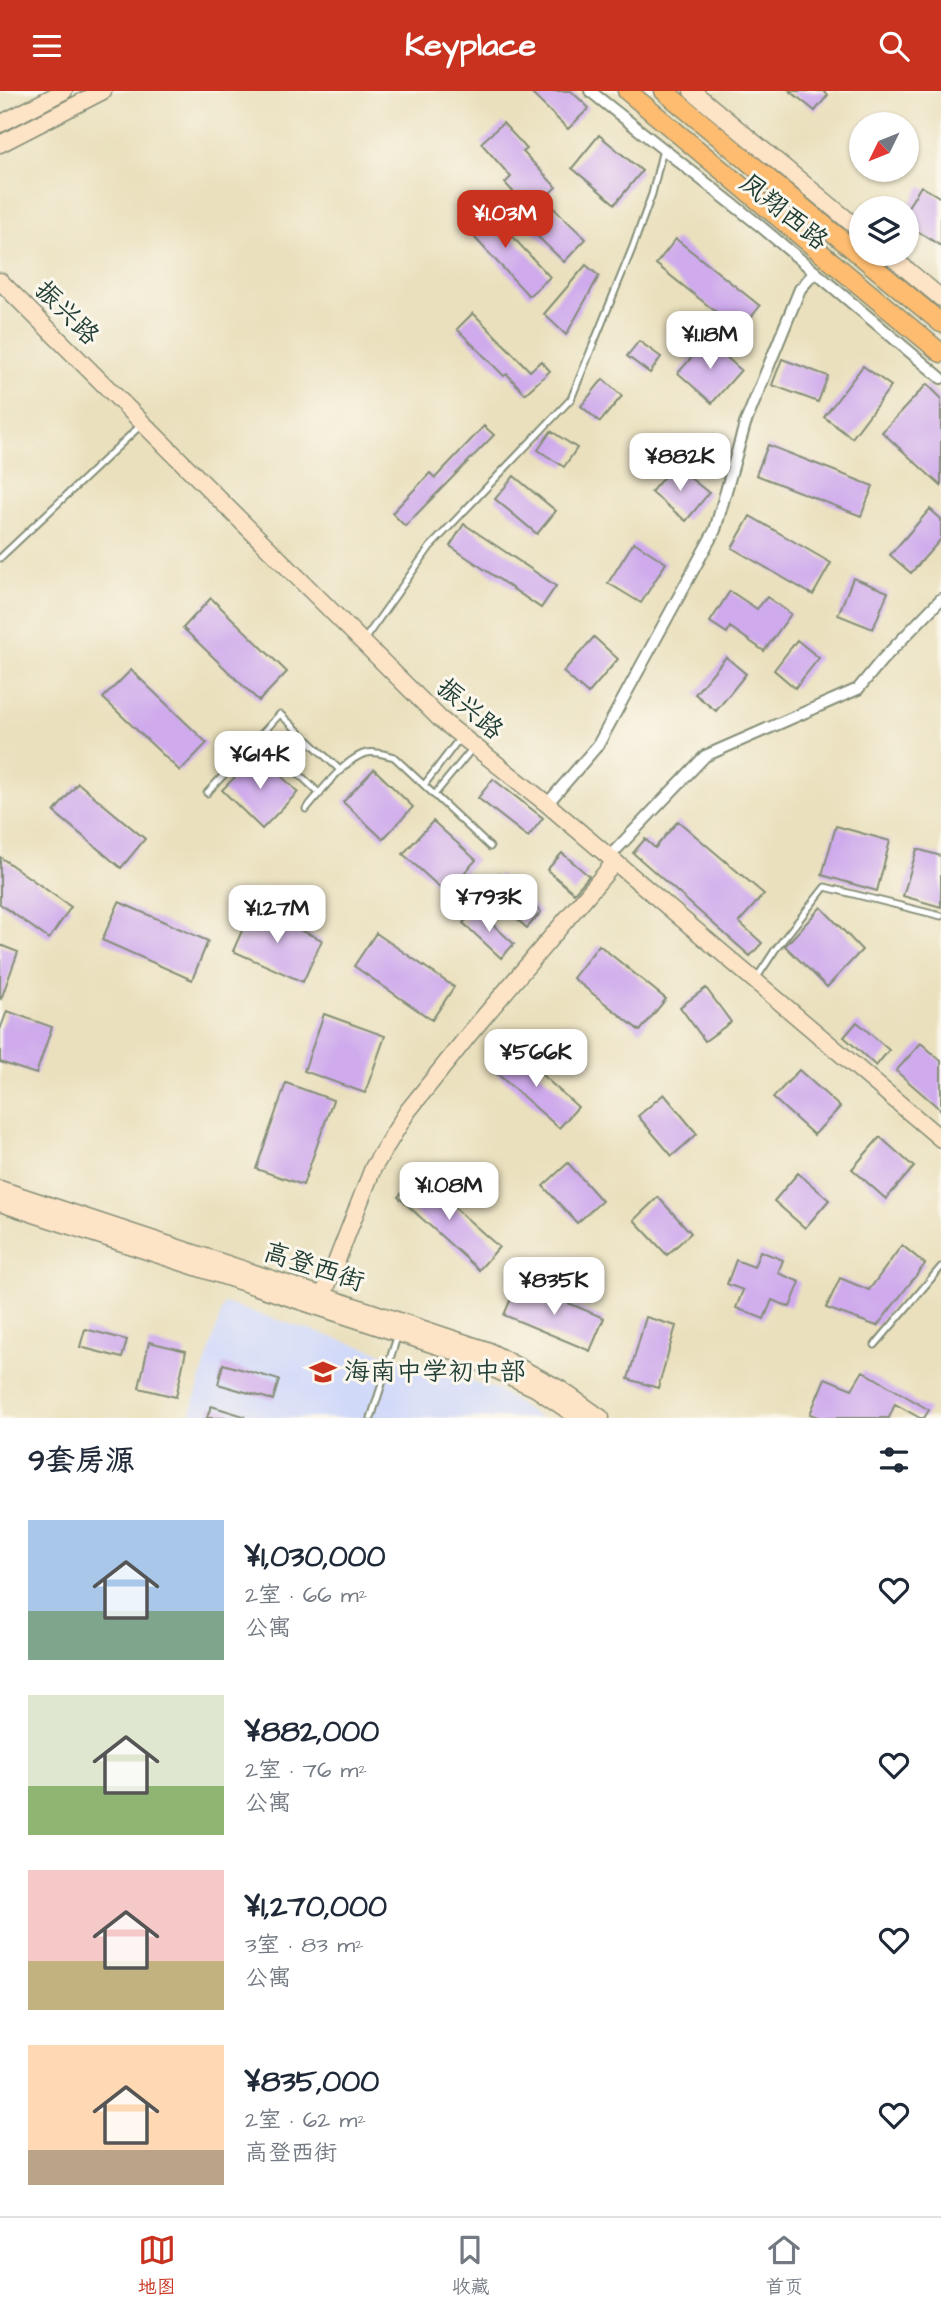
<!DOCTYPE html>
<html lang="zh">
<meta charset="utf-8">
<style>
:root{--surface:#fff;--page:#f6f6f7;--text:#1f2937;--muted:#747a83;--line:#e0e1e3;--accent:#c8321e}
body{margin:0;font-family:"Architects Daughter","LXGW WenKai TC",sans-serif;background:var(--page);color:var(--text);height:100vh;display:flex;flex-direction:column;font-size:26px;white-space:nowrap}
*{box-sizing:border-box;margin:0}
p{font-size:23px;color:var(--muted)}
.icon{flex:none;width:38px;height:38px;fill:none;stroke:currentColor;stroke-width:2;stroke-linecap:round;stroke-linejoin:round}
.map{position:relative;height:1327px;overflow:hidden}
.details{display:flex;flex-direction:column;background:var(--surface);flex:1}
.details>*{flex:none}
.needle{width:46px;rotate:227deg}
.controls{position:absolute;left:849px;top:21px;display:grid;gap:14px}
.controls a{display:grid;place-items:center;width:70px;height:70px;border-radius:50%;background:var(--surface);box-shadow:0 2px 5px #0004;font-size:35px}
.price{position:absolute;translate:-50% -60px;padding:0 16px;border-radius:14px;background:#fff;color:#222;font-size:23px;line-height:46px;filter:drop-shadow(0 2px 4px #0008)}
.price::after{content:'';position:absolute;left:50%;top:42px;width:21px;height:16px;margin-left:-10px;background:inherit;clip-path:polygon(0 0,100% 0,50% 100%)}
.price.on{background:var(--accent);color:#fff}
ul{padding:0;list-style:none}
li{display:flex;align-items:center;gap:21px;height:175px;padding:0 28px}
li span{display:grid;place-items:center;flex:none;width:196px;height:140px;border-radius:0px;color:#555}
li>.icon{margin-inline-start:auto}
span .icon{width:84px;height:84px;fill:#fffc;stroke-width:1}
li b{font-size:30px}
h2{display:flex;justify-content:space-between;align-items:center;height:84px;padding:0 28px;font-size:30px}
header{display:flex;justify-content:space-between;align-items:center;height:91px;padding:0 28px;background:var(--accent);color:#fff;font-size:32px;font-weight:800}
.tab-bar{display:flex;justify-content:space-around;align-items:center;height:98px;border-top:2px solid var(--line);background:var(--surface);font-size:19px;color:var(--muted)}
.tab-bar a{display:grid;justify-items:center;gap:4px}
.tab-bar .on{color:var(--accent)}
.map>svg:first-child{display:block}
</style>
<header><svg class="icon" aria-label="menu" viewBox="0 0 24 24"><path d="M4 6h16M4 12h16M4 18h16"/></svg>Keyplace<svg class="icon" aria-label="search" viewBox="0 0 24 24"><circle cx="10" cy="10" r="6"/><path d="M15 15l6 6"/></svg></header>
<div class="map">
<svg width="941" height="1327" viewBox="0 0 941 1327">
<rect width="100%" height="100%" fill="#fbf7ec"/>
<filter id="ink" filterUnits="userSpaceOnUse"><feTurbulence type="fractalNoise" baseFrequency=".0143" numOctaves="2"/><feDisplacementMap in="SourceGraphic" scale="14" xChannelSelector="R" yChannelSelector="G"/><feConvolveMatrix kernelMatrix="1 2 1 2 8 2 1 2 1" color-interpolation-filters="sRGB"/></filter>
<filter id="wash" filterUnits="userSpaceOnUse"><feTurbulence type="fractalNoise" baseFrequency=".00686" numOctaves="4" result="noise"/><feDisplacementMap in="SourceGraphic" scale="28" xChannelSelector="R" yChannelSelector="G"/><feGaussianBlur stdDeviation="1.57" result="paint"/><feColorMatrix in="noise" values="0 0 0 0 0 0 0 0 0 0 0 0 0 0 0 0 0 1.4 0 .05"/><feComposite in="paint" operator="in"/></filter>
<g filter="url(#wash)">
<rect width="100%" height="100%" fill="#eae0bd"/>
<path fill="#d1d9f9" d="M224,1212l272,86 44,29h-351z"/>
<g id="blocks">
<path fill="#cfaaec" d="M529,0h42l18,17 -21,21z
M790,0h33l5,4 -13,16z
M503,32l24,26 -4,3 33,35 -12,12 42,40 -22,23 -33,-32 9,-9 -35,-38 6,-6 -30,-34z
M599,44l43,36 -27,33 -43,-36z
M921,95l20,12v48l-35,-22v-14z
M482,113l68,73 -21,19 -68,-73z
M676,148l84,67 -20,25 -84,-67z
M586,174l13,11 -33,59 -22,-21z
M473,222l57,58 11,-10 9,10 -25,23 -18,-20 -3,2 -47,-47z
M707,249l34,30 -29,33 -34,-30z
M639,250l22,16 -11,16 -23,-17z
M782,268l46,17 -10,26 -46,-17z
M863,275l28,20 -39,52 -28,-21z
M603,288l19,17 -22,26 -19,-16z
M927,293l14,14v88l-59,-54z
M484,335l10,9 -89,91 -13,-13 38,-40 5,5z
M551,340l26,17 -13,19 -26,-17z
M768,354l105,41 -12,30 -105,-41z
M674,374l35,28 -23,28 -35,-29z
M514,385l42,35 -19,23 -42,-35z
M930,418l11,10v20l-30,34 -21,-18z
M750,425l81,47 -18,32 -81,-47z
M464,433l92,62 -15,22 -91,-62z
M634,451l32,21 -25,40 -33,-20z
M853,487l35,14 -15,37 -35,-14z
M730,500l27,18 10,-12 24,17 -27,37 -34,-24 -3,6 -17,-11z
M211,507l76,74 -28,29 -76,-73z
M594,546l24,22 -30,35 -25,-22z
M797,549l22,18 -24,30 -21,-18z
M726,566l20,17 -30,37 -21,-17z
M131,579l76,73 -27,28 -77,-73z
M258,663l40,38 -36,37 -40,-39z
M374,678l39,38 -30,32 -40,-37z
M493,688l50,39 -15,19 -50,-39z
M78,692l67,56 -24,29 -67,-56z
M433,730l43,39 -30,33 -43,-39z
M678,730l86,73 -25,28 23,21 -12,13 -117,-103 12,-14 10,9z
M836,735l54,15 -13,50 -55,-16z
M917,758l24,7v51l-38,-11z
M562,762l27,23 -15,17 -27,-23z
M0,766l71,50 -22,32 -49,-35z
M499,783l42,38 -14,16 -43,-38z
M119,811l89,39 -16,39 -90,-40z
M821,816l41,43 -35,37 -42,-41z
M252,817l70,32 -19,42 -70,-31z
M476,818l38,35 -13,14 -38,-35z
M376,842l78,54 -22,33 -78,-54z
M0,854l18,7 -17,47 -1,-1z
M599,854l67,54 -26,32 -67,-53z
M706,897l25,34 -26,19 -25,-34z
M7,920l45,16 -16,47 -36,-12v-32z
M324,923l61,22 -20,57 -61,-22z
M857,931l32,28 -13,16 -32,-29z
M921,952l20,18v49l-45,-39z
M513,958l65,58 -19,21 -65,-57z
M799,979l41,37 -26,28 -41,-37z
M286,992l47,17 -30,85 -47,-16z
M664,1003l33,40 -25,22 -34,-40z
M880,1046l34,30 -28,32 -34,-30z
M568,1072l34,38 -25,22 -34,-37z
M798,1082l31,27 -24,28 -31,-27z
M418,1084l81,72 -20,23 -81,-73z
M658,1106l33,36 -24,22 -33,-35z
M902,1154l23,19 -48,62 -51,-18 14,-30 29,12z
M760,1160l23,9 -5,13 22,9 -10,25 -18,-7 -8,19 -28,-11 7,-18 -16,-6 9,-24 18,7z
M518,1191l86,36 -14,33 -86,-36z
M646,1226l30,9 -18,62 -30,-9z
M85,1238l42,11 -5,18 -42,-11z
M149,1251l37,9 -10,46 -37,-9z
M223,1273l56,16 -6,20 -55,-16z
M863,1280l66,39 -5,8h-4l-25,-14 -6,14h-69l-10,-4 15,-36 27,11z
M211,1315l33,10 -1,2h-36z"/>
</g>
</g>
<g filter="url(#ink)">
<use href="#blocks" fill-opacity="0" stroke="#848e78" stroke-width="2"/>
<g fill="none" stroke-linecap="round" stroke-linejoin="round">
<g stroke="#848e78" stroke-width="9">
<path id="lane" d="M0,467l140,-132
M364,549l66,-93 141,-148 61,-150 20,-55 11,-45
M259,645l61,58
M424,694l35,-46
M207,702l73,-79 61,57
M434,704l38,-46
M306,718c14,-16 40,-52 61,-56 9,-2 19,2 27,4l96,90
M756,888l19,-29 50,-63 116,29
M875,1254l66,-78
M371,1327l27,-84"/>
</g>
<g stroke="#848e78" stroke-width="14">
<path id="street" d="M590,0l169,134 182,153
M547,713l51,-59 117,-215 30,-106 55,-135 15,-17
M609,766l96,-101 153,-67 23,-28 60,-62"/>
</g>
<g stroke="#848e78" stroke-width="19">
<path id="secondary" d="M692,0l169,140
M0,33l64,-33
M0,53l103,-53
M888,163l53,44
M0,190l440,438 107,85 394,335
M0,1098l487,161 73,39 41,29
M0,1112l459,150 76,35 44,30
M323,1205l50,-128 34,-56 64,-80 144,-170"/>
</g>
<g stroke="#848e78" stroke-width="21">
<path id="primary" d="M627,0l314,262
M664,0l277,232"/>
</g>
<use href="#lane" stroke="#fff" stroke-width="5"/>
<use href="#street" stroke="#fff" stroke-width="10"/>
<use href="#secondary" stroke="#fee4c6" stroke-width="16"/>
<use href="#primary" stroke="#fdbc70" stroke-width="18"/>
</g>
</g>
<defs>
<g id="school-bare" transform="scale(2.1)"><path d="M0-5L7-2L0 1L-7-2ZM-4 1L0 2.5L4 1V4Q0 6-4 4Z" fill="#c8321e" stroke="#fbf7ec" stroke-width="2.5" paint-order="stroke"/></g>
</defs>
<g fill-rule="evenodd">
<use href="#school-bare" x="323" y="1281"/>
</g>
<g text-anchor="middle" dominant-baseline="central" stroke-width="6" stroke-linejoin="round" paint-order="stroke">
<g font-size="26" fill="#1f3d34" stroke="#fbf7ec">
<text transform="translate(784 121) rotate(39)">凤翔西路</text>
<text transform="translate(67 222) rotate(45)">振兴路</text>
<text transform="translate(470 618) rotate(41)">振兴路</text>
<text transform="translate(314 1176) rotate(18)">高登西街</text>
</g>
<g font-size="26" fill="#1f3d34" stroke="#fbf7ec" text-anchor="start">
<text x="344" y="1281">海南中学初中部</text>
</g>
</g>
</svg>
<div class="controls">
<a><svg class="needle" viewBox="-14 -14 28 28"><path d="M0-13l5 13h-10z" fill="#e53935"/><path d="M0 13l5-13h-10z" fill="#747a83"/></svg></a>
<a><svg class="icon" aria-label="layers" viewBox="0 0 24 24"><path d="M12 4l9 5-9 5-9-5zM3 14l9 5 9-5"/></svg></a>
</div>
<b class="price on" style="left:505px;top:159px">¥1.03M</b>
<b class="price" style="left:710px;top:280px">¥1.18M</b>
<b class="price" style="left:680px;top:402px">¥882K</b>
<b class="price" style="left:260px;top:700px">¥614K</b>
<b class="price" style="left:489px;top:843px">¥793K</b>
<b class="price" style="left:277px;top:854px">¥1.27M</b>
<b class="price" style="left:536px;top:998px">¥566K</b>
<b class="price" style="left:449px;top:1131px">¥1.08M</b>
<b class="price" style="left:554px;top:1226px">¥835K</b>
</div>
<section class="details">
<h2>9套房源<svg class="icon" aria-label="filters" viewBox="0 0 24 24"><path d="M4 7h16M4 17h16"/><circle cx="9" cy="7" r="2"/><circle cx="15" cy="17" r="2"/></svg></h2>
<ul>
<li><span style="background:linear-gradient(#a9c7e8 65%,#7fa58c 0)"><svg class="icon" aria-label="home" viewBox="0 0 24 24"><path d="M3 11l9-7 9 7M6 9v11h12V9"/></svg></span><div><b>¥1,030,000</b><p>2室 · 66 m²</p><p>公寓</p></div><svg class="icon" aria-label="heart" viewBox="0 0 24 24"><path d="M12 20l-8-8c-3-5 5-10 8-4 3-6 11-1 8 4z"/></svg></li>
<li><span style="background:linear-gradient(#dfe7d0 65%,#8fb573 0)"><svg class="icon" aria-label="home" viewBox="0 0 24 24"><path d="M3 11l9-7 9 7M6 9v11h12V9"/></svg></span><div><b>¥882,000</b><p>2室 · 76 m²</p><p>公寓</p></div><svg class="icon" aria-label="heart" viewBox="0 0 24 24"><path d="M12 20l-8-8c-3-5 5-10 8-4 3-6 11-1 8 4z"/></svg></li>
<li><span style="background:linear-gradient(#f6c9c9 65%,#c2b280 0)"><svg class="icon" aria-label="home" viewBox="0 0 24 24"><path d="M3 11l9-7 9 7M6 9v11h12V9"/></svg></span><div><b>¥1,270,000</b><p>3室 · 83 m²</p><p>公寓</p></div><svg class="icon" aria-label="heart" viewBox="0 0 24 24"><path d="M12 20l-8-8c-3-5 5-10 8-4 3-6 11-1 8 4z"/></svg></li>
<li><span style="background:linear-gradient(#ffd9b3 75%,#b9a48a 0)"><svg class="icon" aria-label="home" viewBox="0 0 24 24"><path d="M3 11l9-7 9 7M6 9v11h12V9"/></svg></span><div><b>¥835,000</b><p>2室 · 62 m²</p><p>高登西街</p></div><svg class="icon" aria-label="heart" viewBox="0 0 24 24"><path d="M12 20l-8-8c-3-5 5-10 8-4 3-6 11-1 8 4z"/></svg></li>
</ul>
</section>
<nav class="tab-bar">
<a class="on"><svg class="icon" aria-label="map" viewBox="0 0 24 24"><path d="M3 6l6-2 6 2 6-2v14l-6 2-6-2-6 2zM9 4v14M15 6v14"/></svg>地图</a>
<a><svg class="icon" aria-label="saved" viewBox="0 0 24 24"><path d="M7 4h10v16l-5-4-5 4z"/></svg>收藏</a>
<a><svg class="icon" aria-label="home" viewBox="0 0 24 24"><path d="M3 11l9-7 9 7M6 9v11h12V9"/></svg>首页</a>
</nav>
